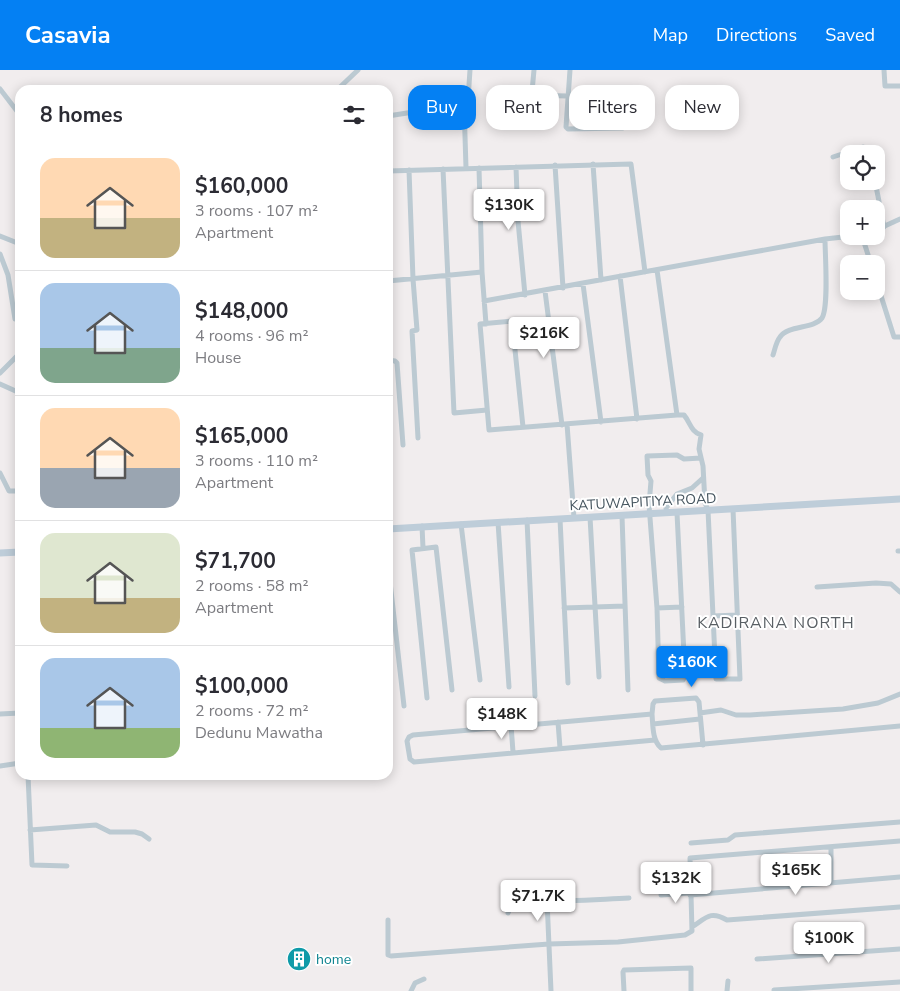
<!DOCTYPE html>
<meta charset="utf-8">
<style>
:root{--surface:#fff;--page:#f7f7f7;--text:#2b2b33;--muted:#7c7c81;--line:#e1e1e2;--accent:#0480f3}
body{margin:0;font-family:"Nunito Sans",sans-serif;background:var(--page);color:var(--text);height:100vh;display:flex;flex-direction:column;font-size:19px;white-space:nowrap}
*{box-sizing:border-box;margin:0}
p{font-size:16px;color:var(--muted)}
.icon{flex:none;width:28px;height:28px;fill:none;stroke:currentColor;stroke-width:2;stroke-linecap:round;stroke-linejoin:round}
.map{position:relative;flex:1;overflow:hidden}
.sheet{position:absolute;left:15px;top:15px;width:378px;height:695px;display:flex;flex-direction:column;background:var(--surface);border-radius:15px;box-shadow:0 2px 12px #0003}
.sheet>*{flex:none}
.banner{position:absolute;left:408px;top:15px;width:418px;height:45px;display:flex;gap:10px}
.controls{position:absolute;left:840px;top:75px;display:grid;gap:10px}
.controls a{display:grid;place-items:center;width:45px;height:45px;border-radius:10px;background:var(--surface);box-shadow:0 2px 12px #0003;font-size:25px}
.price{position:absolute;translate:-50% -42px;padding:0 11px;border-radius:5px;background:#fff;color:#222;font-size:16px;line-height:32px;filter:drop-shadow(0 1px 2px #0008)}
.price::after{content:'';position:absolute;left:50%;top:30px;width:15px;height:11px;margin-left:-8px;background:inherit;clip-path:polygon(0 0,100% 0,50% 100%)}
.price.active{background:var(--accent);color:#fff}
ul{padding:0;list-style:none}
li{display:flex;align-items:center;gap:15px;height:125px;padding:0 25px}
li+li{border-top:1px solid var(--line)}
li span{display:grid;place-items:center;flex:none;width:140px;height:100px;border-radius:15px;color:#555}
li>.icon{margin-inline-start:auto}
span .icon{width:60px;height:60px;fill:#fffc;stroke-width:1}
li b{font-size:21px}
h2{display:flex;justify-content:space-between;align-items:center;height:60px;padding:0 25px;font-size:21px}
.pill{padding:0 18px;border-radius:15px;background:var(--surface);box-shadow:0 2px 12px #0003;font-size:18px;line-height:45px}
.pill.active{background:var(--accent);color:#fff}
header{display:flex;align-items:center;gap:30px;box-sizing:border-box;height:70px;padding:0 25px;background:var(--accent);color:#fff}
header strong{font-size:24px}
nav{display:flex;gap:28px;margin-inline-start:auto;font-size:18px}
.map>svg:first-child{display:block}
</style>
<header>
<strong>Casavia</strong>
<nav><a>Map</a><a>Directions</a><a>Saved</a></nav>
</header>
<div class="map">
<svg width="900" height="921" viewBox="0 0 900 921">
<rect width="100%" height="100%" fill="#f1edee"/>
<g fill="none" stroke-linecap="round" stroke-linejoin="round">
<path stroke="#bccad2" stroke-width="5" d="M570,0l-4,57 2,2 55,-1
M884,0l1,16h15
M0,19l20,26
M337,20l21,-20
M532,25l35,1
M388,46l76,-12
M529,54l5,-54
M833,87l30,-10 4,2 1,5
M593,94l8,116
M555,95l8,123
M516,97l2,54 7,74
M466,98l-2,-64 4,-4 2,-30
M479,98l3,104
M443,99l11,244 33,-3
M409,100l4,109 4,51 -5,1 6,107
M388,101l243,-7 14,108
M875,111l9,46
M876,160l24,-11
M0,166l20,8
M862,166l9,28
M0,184l8,21 7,44
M620,206l17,143
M876,210l18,57h6
M388,211l94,-9 4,52
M583,214l18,138
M545,221l17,134
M484,231l341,-62 27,-3
M773,285c2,-6 3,-13 7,-18 8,-12 34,-8 42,-19 7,-12 3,-63 3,-79
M388,290l7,1 2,2 6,82
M0,303l20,-20
M0,314l20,9
M677,345h7c6,7 7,17 17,20l-2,14 4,17 2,37 3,7 8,169h24l-7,-170
M567,354l7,94
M523,357l-11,-106 -32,3 9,106 188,-15 -20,-145
M0,403l9,18h11
M667,443l-1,-5 11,-14 15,-6 11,-10
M677,443l8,162 -2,5 -18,1 -6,-3 -2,-70 -8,-103 2,-24 -3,-6 -1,-19 30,-1 7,4 17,-1
M622,446l6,174
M590,447l9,160
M560,449l8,164
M527,450l8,176
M498,452l11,165
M461,454l19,156
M422,456l1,22
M898,481h2
M388,494l16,142
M817,517l59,-4 15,1 9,8
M564,538l61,-2
M657,538l25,-1
M713,546l24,-1
M427,628l-15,-148 24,-3 16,143
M700,643l21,-3 15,5h14l93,-6 35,-6 22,-9
M0,644l20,-1
M652,644l1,-10 2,-3 41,-3 3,4 4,43
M558,652l2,26
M653,654l47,-5
M511,655l2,27
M655,670l-241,22 -4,-3 -3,-18 2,-4 4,-2 239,-21c1,11 0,26 9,34l239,-22
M0,696l20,-3
M28,705l4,90 35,1
M30,760l66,-5 14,7h25l7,2 7,5
M691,773l37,-3 7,-5 165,-13
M831,778v35
M661,825l29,-2
M690,825l210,-18
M547,830l4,91
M508,843c2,-5 4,-13 10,-15 11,-4 22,1 32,2 26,2 52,-1 79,-2
M388,850v35l3,1 158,-12 69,-2 67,-7 7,-4 -2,-73 210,-17
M692,857c14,-9 18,-17 35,-7l173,-13
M757,889l143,-10
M774,920l126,-8
M411,921l4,-8 9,-4
M624,921l-1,-19 1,-2 67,-2v23
M727,921l1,-10"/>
<path stroke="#becdd9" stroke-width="7" d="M388,459l512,-30
M0,483l20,-1"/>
</g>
<defs>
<g id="building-disc" transform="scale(1.25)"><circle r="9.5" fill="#0f9aa8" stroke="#fff"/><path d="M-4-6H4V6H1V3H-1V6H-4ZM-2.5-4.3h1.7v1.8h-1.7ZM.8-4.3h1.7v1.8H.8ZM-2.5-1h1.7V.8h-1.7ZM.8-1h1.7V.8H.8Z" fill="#fff"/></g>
</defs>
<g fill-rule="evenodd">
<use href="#building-disc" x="299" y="889"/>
</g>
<g text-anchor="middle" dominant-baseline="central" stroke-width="4" stroke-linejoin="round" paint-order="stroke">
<g font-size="14" fill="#44535d" stroke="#fff">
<text transform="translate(643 432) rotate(-3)">KATUWAPITIYA ROAD</text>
</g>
<g font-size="14" fill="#0d838f" stroke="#fff" text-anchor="start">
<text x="316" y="889">home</text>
</g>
<g font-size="16" letter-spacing="1" fill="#595f64" stroke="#fff">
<text x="776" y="553">KADIRANA NORTH</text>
</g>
</g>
</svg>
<div class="controls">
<a><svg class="icon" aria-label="locate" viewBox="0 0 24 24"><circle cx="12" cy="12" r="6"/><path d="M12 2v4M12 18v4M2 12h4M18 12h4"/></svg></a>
<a>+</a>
<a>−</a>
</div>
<b class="price" style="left:509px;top:161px">$130K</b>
<b class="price" style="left:544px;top:289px">$216K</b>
<b class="price active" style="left:692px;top:618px">$160K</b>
<b class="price" style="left:502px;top:670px">$148K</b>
<b class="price" style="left:796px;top:826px">$165K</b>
<b class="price" style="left:676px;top:834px">$132K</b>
<b class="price" style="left:538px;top:852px">$71.7K</b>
<b class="price" style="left:829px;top:894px">$100K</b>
<div class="banner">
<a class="pill active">Buy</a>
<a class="pill">Rent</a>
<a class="pill">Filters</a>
<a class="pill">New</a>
</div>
<section class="sheet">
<h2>8 homes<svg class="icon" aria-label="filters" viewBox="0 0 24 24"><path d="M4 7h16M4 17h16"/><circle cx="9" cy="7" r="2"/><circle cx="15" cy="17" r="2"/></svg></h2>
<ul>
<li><span style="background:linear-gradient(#ffd9b3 60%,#c2b280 0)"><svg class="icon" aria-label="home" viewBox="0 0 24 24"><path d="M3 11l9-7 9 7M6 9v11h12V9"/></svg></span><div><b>$160,000</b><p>3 rooms · 107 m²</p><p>Apartment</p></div></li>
<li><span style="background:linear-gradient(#a9c7e8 65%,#7fa58c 0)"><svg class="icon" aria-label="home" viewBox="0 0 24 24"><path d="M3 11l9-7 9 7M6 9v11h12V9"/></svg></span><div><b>$148,000</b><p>4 rooms · 96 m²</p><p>House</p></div></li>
<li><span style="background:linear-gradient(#ffd9b3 60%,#9aa5b1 0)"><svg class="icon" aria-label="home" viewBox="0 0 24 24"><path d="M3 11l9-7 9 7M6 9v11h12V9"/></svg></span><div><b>$165,000</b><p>3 rooms · 110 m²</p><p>Apartment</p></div></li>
<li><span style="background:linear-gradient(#dfe7d0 65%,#c2b280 0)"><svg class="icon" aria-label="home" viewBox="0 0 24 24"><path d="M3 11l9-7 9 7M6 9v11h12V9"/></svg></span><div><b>$71,700</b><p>2 rooms · 58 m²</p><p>Apartment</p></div></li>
<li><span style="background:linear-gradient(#a9c7e8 70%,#8fb573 0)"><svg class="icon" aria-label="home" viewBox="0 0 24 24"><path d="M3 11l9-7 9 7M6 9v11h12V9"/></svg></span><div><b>$100,000</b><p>2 rooms · 72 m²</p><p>Dedunu Mawatha</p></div></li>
</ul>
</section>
</div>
